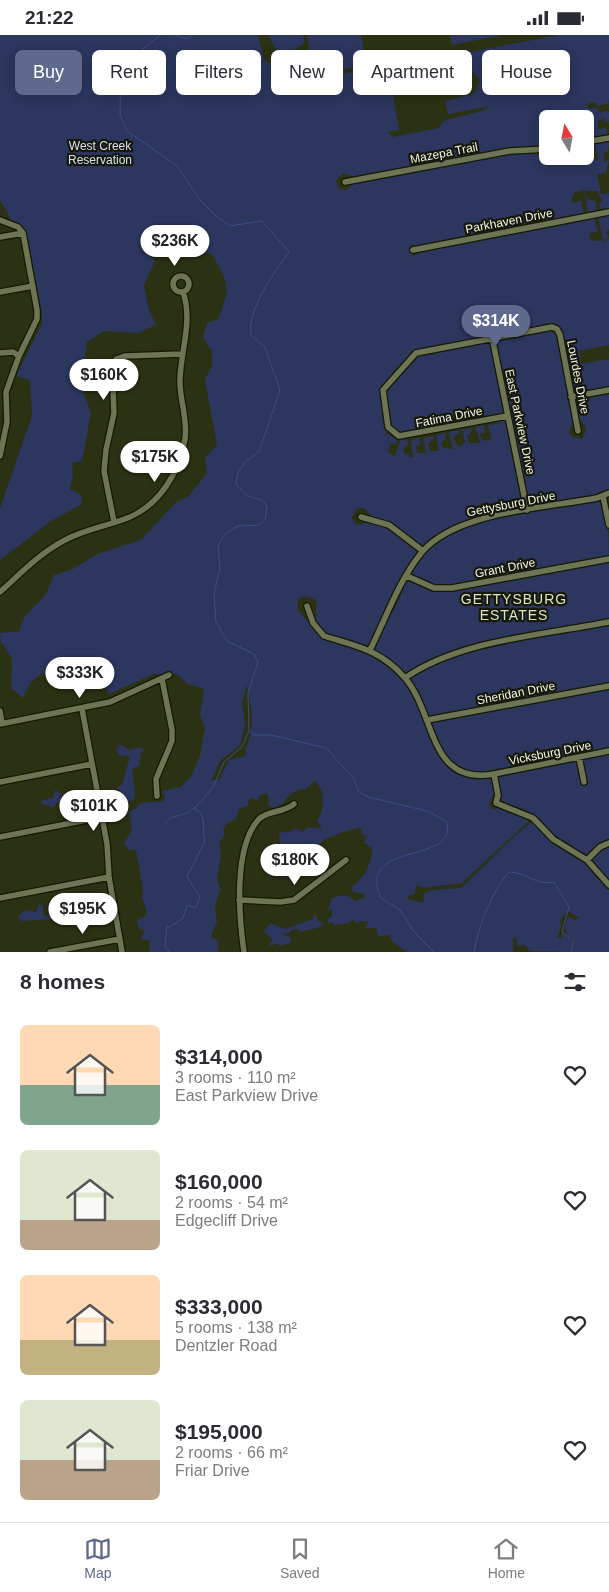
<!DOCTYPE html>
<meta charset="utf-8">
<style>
:root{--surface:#fff;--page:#f2f2f3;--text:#2b2b33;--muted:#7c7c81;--line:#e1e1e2;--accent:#5f698e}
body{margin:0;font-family:Arial,sans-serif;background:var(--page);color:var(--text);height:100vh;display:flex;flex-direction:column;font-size:19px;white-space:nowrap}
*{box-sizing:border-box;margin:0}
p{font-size:16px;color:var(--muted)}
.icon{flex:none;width:28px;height:28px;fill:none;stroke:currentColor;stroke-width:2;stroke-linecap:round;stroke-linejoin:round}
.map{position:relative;height:917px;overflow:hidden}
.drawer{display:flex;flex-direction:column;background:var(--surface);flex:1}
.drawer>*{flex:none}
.guide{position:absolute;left:15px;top:15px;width:580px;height:45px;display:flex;gap:10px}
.needle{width:32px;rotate:350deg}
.fabs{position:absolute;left:539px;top:75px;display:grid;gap:10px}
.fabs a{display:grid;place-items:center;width:55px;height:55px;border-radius:8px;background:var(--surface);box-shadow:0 2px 12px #0003;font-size:25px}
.price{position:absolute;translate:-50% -42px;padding:0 11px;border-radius:18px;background:#fff;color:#222;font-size:16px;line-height:32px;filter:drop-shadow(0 1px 2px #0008)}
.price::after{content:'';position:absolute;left:50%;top:30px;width:15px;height:11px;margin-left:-8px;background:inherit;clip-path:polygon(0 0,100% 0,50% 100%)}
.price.active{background:var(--accent);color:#fff}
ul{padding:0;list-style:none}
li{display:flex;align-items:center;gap:15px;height:125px;padding:0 20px}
li span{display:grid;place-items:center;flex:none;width:140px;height:100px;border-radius:8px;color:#555}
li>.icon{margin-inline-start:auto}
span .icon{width:60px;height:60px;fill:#fffc;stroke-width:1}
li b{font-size:21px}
h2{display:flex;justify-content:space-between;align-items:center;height:60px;padding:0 20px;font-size:21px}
.pill{padding:0 18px;border-radius:8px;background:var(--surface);box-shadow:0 2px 12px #0003;font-size:18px;line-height:45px}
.pill.active{background:var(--accent);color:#fff}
.status{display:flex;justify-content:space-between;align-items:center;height:35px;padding:0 25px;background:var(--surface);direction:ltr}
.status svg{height:14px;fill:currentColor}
.tab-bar{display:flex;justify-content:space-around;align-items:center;height:70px;border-top:1px solid var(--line);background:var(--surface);font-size:14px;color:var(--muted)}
.tab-bar a{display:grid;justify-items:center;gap:2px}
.tab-bar .active{color:var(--accent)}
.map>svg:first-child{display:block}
</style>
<div class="status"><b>21:22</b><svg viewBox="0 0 49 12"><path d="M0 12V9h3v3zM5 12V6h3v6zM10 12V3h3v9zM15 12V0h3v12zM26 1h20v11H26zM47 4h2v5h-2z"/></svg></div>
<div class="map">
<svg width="609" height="917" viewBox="0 0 609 917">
<rect width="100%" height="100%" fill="#2b3214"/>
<path fill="#2c365e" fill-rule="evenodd" d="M0,0h258l6,25 19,11 26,9 69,-13 1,4 36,-8 2,5h7l2,9 -35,7 8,46 -11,2 4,5 47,-9 4,-7 39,-10 9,-5 -43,8 -3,-13 29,-7 6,-14 -9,-10 -8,1 -4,-17 100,-19h50v68l-12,3 -1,-4 -9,2 2,5 8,-2 2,5 10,-1v10l-4,1 -1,-4 -6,4v7l8,-1 1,8 -14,2v-12l-3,-8 -5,2 -37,-1 -1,28 -50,3 -142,27 -12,-4 -7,8 3,8 7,1 10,-8 142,-28 49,-3 1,5h36l2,6 12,-3 -3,-16 14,-3 -1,11 -5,2 2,9 4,-3 -3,14 -9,1 4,20 8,-1v16h-8l-2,-5 3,-2v-4h-2l-2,-7h-13l2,8 8,2 2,11 -9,1 -4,-23 -10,2v3l-2,1 1,7 8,-2 3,13 -165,33 -9,-3 3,14 6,-7 175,-34 4,15 -9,1 2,8 12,-1 -5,-24 11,-2v16l-3,1 3,8 -6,1 2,6 -1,-5 5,-1v105l-30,6 2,13 28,-5v28l-32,6 -4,-2 -8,-43 -13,-24 -135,26 -36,40 -1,6 8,34 -2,3 11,7 -1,4 -6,-1 -2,9 7,4 6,-18h6l1,7 -5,3 2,7 4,-1v4l4,-1 -2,-17 9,-2 -1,8h-3l1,7h9l-3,-15 10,-2 1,3 -6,4 2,8h9l-3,-16 10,-2 -1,7 -4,2 2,6 10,1 -4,-17 10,-2v3l-6,4 3,7 5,3 4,-6 -3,-11 10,-2 -2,6 -3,2 2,7h12l-6,-16 10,-2 -1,8 -4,1 2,6 7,1 2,-4 -3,-12 15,-2h-9v-2l9,-1 4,4 17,81 -1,3 -50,10 -22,9 -29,19 -34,-25 -16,-5 -8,-8h-7l-5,9 3,7c7,2 9,-2 15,-2 18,0 35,18 48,29l-13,31h11c17,8 18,12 41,8l152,-28v58l-140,26 -25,7 -40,20 -28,-22 -1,-5 26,-51 -3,-6 -27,54 -6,2 -36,-10 -14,-13 2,-20c-7,-8 -22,-8 -19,6 1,5 8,10 11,15 16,26 54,21 79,42 27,22 34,55 50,84 3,7 6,14 12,20 14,14 32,4 42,10l3,12 -6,13 3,5 12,-1 27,11 -69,64 -38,5 -8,-3 -1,8 -8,3 1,3 16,4 -1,-9 8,-4 30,-2 56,-54 16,-13 57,46 19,23v62h-37l3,-10 -10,-11 1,-10 4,-4 4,3 6,-2 -13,-7 -7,10 1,6 -4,10 5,2v-5l3,-1 8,9 -2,10 -41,-1 -5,-6 -8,1 -1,-9 -3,1v14h-106l-15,-11 -3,-6 -11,1 -2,-8h-11l3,-6 -7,-1 -4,3 -4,-5 -4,4 -14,2 -3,-3 -4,1v-4l4,-3v-6h-4l4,-12c9,-3 16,-5 23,3l9,-3 1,-4 -12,-2 -1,-5c13,-9 20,-25 20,-39l-8,-5 3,-6 -5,-3 -1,-6c-10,0 -30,9 -39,13l-4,7 -8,4c-3,10 -4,15 -15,17l-5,9 -9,-1 -4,-4 -6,3 -4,-3 2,-15 -5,-10 5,-2 7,2 4,-4 -1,-11 13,-2 3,-3 8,4 4,-4h15l-5,-7c8,-11 8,-31 -2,-40l-9,8c-21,1 -17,16 -34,19l-1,-2h-3l1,-6 -2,-7 -7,2 -2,5 -6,-2 -4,2v6l-8,2 -5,12 -8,3 -4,6 2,5 -6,9 2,13 -4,23 3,10 -5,18 2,15 -5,11v6h5l2,6 -2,4 2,3h-69l-1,-12 -9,-1 5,-8 -6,-2 -2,-9 9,-4 1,-3 -5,-16 1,-8 -7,-39h-7l-5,-7 8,-12 -3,-20 6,-2 6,-6 22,-2 2,-4 -3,-6 19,-4 11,-12 8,-19 5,-28 -5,-13 4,-26 -16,-5 -11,-10h-23l-45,20 -9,-20 -25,14 -33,-15 -11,9 -8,16 -12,-10 1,-29 -11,-17 -1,-9 20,-2 2,-11 24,-26 8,-19 19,-6 24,-15 44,-14 35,-38 12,-5 19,-24 -2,-15 12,-13 -12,-65 7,-14v-14l-9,-15 4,-14 11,-4c14,-34 10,-35 -6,-65l-25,-7 -38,7 6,7 -11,24 5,25 7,15 -19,8 -33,-2 -17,11 -7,42 11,29 -9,48 -10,2 1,12 -3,14 11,6 1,9 -31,17 -51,39v-52l32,-92 -2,-36 -14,-4 26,-52v-16l-3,15 -19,-99 -8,-3 -12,-21zM247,650c4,16 7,36 3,52 -2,8 -6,10 -4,19l-17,4 -9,19 -9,2 9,-20 20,-16 5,-20 -3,-23z
M268,0h35l2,8 -24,15z
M307,0h54l6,30 -53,10z
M450,0h53l-51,10z
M549,293l8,6 16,87 -4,11 3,5 10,2 4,-8 -1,-6 -7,-6 -2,-19 33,-8v99l-14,5 -60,11 -5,-1 -2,-5 -32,-157 4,-6z
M487,306l4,4 13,63 -2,6 -103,19 -7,-4 -7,-38 32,-35z
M598,465c10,5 11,44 11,56l-2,1 -157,29h-14l-24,-11c0,-23 43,-46 63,-53z
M609,590v58l-176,34 -6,-3 -17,-34c10,-27 167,-49 199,-55z
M609,654v60l-134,24 -17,-4 -10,-11 -16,-29v-5l4,-3z
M120,709l9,6 13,-3 2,4 -3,1 -2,14 -7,3 3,25 -2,6 -11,4 -4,-3 5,-6 -6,-8 5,-2 8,-29 -11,-1 -3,-5z
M609,718v88l-23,15 -37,-24 -23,-22 -21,-7 -4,-4 -3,-21 3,-3z
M55,755l7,4 -3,3 4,2 -1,4 -5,-1 -3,6 -13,-5 2,-3 10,-2z
M609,810v37l-17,-23 5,-7z
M39,869l4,2v10h6l2,-8h8l1,8 3,-1 1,-6 5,-2 4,11 -8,7 -10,-6 -34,2 -3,-5 7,-6 11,2z
M316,880l2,6 6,2c-7,6 -15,7 -24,9l-2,-3h-5l-4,4h-4l-2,3 8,1 -1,6 -9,3 -5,-3 -5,3 -2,-2 4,-4 -9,-9 6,-8 15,6 28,-10v-3z"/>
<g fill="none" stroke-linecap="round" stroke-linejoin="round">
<path stroke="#3d4c8a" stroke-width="1" d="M160,0l-23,19 -16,7 -1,54 7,16 50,35 23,34 16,16 14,10 32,-5 27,31c-15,21 -42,57 -38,83l14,12 15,43 -21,62 -13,9 -8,11 -2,12 11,12 15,4 5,7 -2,13 -6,5 -21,1 -14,9 -6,11 2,22 -6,26 2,28 11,19 27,13 4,8 -10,31 1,37 4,5h18l55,13 28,31 5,13 9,5 59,14 19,10c15,45 -89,18 -66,76l20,13 14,22 20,20
M175,0l12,4 5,-4
M164,790l6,-7 18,-5 15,-13 11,-15 10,-23 18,-15 7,-16
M169,917l-4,-6 2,-20 3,1 13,-9 4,-13 9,3 4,-11 -13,-20 18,-36c-3,-10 1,-19 -5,-29l-4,-1 -1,-4
M474,917c3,-22 20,-65 35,-80 17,0 27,14 45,10l15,25 -7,25 12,9 -3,11"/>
<g stroke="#141900" stroke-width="8">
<path id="minor" d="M585,107l24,-4
M345,147l165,-31 38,-2
M0,185l18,7 5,6 14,77v9l-18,37 -13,36 1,30 -7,34
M0,202l23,-4
M413,215l196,-38
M173 249a8 8 0 1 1 16 0a8 8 0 1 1-16 0Z
M0,257l33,-6
M492,302l35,173
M0,318l13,-1 6,4
M571,362l38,-7
M507,381l-108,20 -11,-9 -5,-37 33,-37 136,-26 5,2 3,6 18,96
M603,461l6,29
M361,482l28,8 34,26
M114,487l-10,-51 2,-21 8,-37 -2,-48 4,-6 9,-3 57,-2
M407,541l27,12h18l157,-29
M0,557c20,-18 40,-39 65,-52 21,-11 43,-14 65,-23 30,-13 50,-46 55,-78 3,-21 -6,-40 -5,-60 1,-30 13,-58 3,-87
M307,571l6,17 11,13c32,10 57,14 81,42 31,36 23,108 89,96l4,21 -2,8 37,15 20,21 34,21 22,25
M370,615c16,-32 29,-70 52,-98 35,-41 124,-44 175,-54l12,-5
M405,643c54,-38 139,-43 204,-56
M82,674l25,135 2,33 13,75
M0,676l2,12
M427,685l182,-34
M0,689l110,-22 59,-27
M579,722l5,25
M494,739l115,-23
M0,747l92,-18
M157,761l-1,-17 16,-38v-11l-10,-51
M0,802l102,-20
M587,825l13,-13 9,-4
M0,863l109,-21
M239,865l41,2 14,-2 52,-40
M50,917l70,-13
M244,917c-5,-35 -11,-105 15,-133 9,-9 25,-6 35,-15"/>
</g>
<use href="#minor" stroke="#6d7555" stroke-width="5.5"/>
</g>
<g text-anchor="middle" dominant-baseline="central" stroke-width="4.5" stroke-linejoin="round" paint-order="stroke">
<g font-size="12" fill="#dae0f3" stroke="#15180b">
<text x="100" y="111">West Creek<tspan x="100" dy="14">Reservation</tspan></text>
</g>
<g font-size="12" fill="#f2f7e5" stroke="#15180b">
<text transform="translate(444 118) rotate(-11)">Mazepa Trail</text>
<text transform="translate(509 186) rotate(-11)">Parkhaven Drive</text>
<text transform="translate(578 342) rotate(79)">Lourdes Drive</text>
<text transform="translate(449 382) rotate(-11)">Fatima Drive</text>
<text transform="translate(520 387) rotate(78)">East Parkview Drive</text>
<text transform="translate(511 469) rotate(-11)">Gettysburg Drive</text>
<text transform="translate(505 533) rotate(-11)">Grant Drive</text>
<text transform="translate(516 658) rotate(-11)">Sheridan Drive</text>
<text transform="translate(550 718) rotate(-11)">Vicksburg Drive</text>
</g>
<g font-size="14" letter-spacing="1" fill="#dbe5c1" stroke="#15180b">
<text x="514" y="564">GETTYSBURG<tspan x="514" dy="16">ESTATES</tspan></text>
</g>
</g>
</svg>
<div class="fabs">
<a><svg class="needle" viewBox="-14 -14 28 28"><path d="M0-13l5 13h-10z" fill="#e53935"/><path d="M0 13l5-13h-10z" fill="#7c7c81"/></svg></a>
</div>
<b class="price" style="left:175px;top:232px">$236K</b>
<b class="price active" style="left:496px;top:312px">$314K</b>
<b class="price" style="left:104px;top:366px">$160K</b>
<b class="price" style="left:155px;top:448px">$175K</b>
<b class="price" style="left:80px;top:664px">$333K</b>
<b class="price" style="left:94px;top:797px">$101K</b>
<b class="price" style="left:295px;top:851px">$180K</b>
<b class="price" style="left:83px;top:900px">$195K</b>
<div class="guide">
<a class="pill active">Buy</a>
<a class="pill">Rent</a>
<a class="pill">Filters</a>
<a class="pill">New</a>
<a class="pill">Apartment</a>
<a class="pill">House</a>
</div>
</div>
<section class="drawer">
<h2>8 homes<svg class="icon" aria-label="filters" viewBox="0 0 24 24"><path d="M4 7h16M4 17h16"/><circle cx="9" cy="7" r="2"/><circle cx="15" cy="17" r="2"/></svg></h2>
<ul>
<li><span style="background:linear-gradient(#ffd9b3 60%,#7fa58c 0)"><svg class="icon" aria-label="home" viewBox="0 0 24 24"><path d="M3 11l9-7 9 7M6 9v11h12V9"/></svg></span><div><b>$314,000</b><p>3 rooms · 110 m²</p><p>East Parkview Drive</p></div><svg class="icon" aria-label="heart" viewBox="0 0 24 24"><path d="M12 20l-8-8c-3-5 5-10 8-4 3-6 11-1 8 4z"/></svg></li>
<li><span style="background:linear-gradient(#dfe7d0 70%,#b9a48a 0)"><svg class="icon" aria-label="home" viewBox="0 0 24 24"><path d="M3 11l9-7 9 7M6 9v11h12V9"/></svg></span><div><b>$160,000</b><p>2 rooms · 54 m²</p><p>Edgecliff Drive</p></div><svg class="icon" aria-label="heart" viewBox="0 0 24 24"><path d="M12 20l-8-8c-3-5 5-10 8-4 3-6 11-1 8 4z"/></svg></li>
<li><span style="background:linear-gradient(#ffd9b3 65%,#c2b280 0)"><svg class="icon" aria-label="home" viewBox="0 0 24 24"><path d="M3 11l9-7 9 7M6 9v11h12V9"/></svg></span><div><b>$333,000</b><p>5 rooms · 138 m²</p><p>Dentzler Road</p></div><svg class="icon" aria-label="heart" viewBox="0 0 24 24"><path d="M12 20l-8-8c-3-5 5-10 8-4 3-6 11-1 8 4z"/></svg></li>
<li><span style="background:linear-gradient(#dfe7d0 60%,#b9a48a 0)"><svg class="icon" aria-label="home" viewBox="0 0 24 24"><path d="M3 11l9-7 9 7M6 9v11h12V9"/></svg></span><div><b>$195,000</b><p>2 rooms · 66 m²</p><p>Friar Drive</p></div><svg class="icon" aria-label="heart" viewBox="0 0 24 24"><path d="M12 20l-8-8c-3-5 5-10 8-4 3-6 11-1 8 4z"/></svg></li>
</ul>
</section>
<nav class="tab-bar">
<a class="active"><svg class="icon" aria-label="map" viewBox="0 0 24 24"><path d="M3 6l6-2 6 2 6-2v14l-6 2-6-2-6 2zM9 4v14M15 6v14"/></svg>Map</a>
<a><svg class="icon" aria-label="saved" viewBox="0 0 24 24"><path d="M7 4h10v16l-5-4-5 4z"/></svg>Saved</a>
<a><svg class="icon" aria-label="home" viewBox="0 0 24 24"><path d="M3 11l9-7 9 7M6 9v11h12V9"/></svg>Home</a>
</nav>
